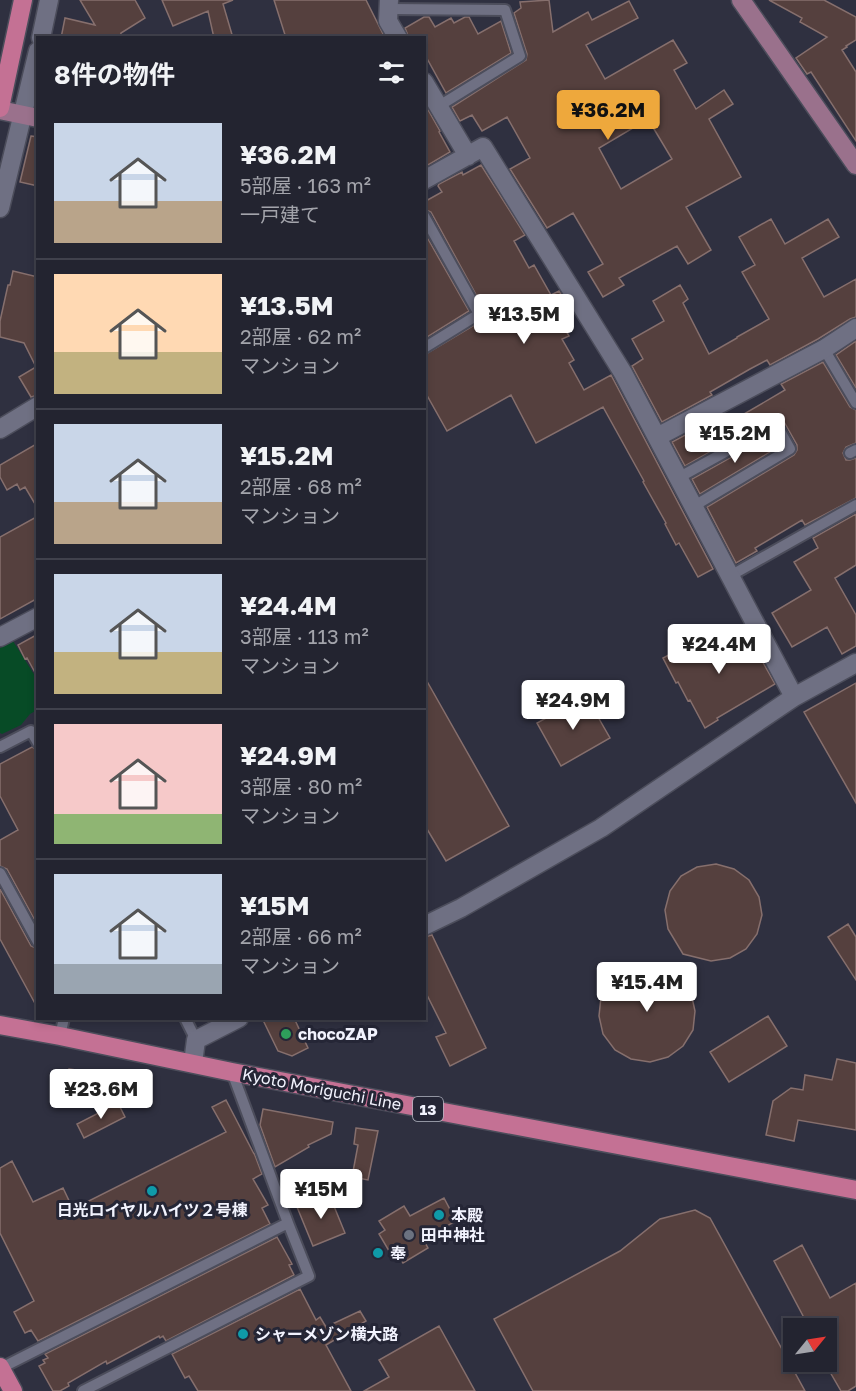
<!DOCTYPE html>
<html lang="ja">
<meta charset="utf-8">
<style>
:root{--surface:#232430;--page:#2f303c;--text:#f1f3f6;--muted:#a3a4ab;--line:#40414c;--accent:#eea83c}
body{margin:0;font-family:"Golos Text","Noto Sans JP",sans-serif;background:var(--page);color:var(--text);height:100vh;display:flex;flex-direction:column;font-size:22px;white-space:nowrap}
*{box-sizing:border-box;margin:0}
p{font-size:20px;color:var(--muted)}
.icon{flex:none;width:33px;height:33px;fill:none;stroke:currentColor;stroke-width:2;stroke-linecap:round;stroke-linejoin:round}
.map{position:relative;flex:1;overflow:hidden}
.side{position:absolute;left:36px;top:36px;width:390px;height:984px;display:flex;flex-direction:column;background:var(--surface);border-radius:0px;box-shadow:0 3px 9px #0003,0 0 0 2px var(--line)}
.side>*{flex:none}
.needle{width:39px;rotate:60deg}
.controls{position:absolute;left:783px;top:1318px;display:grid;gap:12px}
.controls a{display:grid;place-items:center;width:54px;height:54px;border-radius:0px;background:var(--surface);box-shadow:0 3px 9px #0003,0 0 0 2px var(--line);font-size:30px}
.price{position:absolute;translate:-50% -51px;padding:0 14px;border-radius:6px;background:#fff;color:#222;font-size:20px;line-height:39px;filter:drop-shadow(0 2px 3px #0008)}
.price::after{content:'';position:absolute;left:50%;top:36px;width:18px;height:14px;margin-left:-9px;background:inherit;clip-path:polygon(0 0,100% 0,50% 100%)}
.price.current{background:var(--accent);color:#111}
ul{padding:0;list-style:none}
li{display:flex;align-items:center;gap:18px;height:150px;padding:0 18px}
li+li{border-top:2px solid var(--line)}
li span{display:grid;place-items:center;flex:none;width:168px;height:120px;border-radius:0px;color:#555}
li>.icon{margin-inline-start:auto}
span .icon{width:72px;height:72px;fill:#fffc;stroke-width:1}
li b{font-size:26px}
h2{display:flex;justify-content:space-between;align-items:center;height:72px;padding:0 18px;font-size:26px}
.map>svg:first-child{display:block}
</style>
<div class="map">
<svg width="856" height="1391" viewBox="0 0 856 1391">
<rect width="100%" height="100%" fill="#2f3040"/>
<path fill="#074b26" d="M13,641l24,38v31l-7,4 -9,11 -19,9 -2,-1v-85z"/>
<path fill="#55403e" stroke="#866f6d" stroke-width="1.5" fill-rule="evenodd" d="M80,0h55l10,18 -24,15 -1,5h-59l4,-20 30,7z
M162,0h71l-10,4 10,34h-19l-6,-27 -35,15z
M274,0h92l19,38h-99z
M549,0l4,32 35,-20 4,8 37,-19 9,17 -52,27 19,34 68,-39 14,23 -13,7 22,39 28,-19 9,14 -24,15 32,58 -55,30 25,43 -23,14 -11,-18 -58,32 5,7 -21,12 -15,-25 15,-8 -30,-51 -26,15 -37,-59 20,-11 -23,-41 -25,14 -10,-16 -12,6 -8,-14 74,-47 1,-6 -13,-41 7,-5 -1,-6zM648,119l24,40 -51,30 -22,-41z
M769,0h55l32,17v23l-10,6 1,1 -5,3 14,22v69l-45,-69 -4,2 -11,-16 31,-21 -27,-15 2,-4z
M424,17h5l6,10 16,-9 3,5 11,-6h4l9,17 23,-13 10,32 -65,40 -22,-40v-15h-15l-4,-10z
M424,107l1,2 2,-1 13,23 -1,1 11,20 -22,13 -4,-6z
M31,136l7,1v49l-18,-4z
M481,165l44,70 -11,6 15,27 5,-3 17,30 8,-4 14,23 -13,7 9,15 -7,3 12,21 -5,3 15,27 27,-15 102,194 -15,8 -19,-34 -3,2 -11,-21 1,-1 -23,-41 1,-1 -41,-74 -67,36 -25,-48 -64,36 -23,-41v-35l59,-35 3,-3v-4l-55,-101 -7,-3v-7l18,-10 -4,-6 1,-2 23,-12 1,3z
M771,219l14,25 43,-25 11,18 -37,21 22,39 32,-18v38l-6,2 -32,20 -48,26 -3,-5 -17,9 -40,23 2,3 -50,27 -30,-56 11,-7 -11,-20 32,-18 -11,-20 27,-16 8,14 -5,4 26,51 28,-16v-1l32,-18 -27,-47 13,-7 -16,-28z
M424,232l45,79 -45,28z
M13,271l25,6v118l-7,2 -12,-20 17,-10 -12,-24 -24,-6v-16l8,-36h2z
M856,341v47l-20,-33z
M823,362l27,45 6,3v33l-10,4 -3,6 3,7h4l6,-2v40l-51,27 -3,-5 -47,28 2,3 -21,12 -29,-56 87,-52 3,-5v-5l-14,-25 -6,-3h-5l-87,49 -13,-24 51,-27 3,5 5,-3 1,2 7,-4v2l46,-27 -4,-6z
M773,434l7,12 -80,48 -8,-15z
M38,443v66l-13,-22 -5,3 -3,-6 -10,6 -7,-13v-12z
M856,514v51l-21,13 21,37v31l-14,8 -15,-27 -35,20 -20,-34 39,-23 -17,-28 24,-14 -5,-10z
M38,516v82l-38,21v-82z
M730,630l7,13 10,-5 6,13 3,-1 19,34 -58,34 1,2 -13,8 -15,-28 -2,1 -10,-19 -2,1 -13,-25 33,-18 3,6z
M38,634v44l-11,-20 -2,1 -7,-14z
M424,676l85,150 -63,35 -22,-37z
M856,683v120l-52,-91z
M586,696l24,42 -49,28 -24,-43z
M32,747l6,3v176l-31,-57 -7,-3v-26l18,-10 -18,-34v-32z
M716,864l18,5 15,11 10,17 3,18 -5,19 -11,15 -16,9 -19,3 -28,-7 -15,-25 -3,-19 5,-19 11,-15 16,-9z
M0,889l31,57 7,3v60l-38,-70z
M848,924l8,13v43l-28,-43z
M432,935l54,113 -36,18 -14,-29 10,-4 -22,-44v-52z
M644,965l29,4 18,24 4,18 -2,19 -10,16 -15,11 -18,5 -19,-3 -16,-9 -12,-16 -4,-18 2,-19 10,-16 15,-11z
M768,1016l19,30 -58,36 -19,-30z
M262,1018h32l14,30 -16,8 -14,-5z
M837,1059l19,4v67l-58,-10 -4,21 -28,-6 7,-34 18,-13 12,2 2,-15 27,5z
M69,1069l36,5 -40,26z
M226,1100l28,54v-1l8,21 -9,5 15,26 -6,3 8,16 -232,117 -7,-11 -6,3 -11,-21 20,-11 -34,-68v-65l12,-7 21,41 30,-14 10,21 153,-77 -14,-25z
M118,1103l7,14 -41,21 -7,-14z
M263,1109l70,13 -2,12 -23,11 1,2 -34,20 -15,-42z
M356,1128l22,3 -10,49 -16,-3 6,-32 -4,-1z
M329,1194l16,39 -32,13 -16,-39z
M444,1198l12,23 -33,18 5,9 -25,15 -6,-10 -5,3 -13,-22 6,-4 -6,-9 25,-15 6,10z
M695,1210l15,8 95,173h-272l-39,-72 126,-68 40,-32z
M277,1237l15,27 -3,1 5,10 -128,66 -3,-5 -3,2 -1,-2 -52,28 -1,-3 -38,22 1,3 -9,5h-7l-14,-25 6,-3 -2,-3 5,-2 -3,-4z
M802,1245l28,53 26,-15v103l-8,5h-7l-15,-26v-36h-16l-36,-68z
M300,1289l16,31 4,-3 6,10 34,-16 6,10 -40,24 25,46h-153l-9,-15 -4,2 -13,-24z
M439,1326l36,65h-111l25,-14 -10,-17z"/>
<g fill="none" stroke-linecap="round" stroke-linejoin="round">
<g stroke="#4c4d5b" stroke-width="14">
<path id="lane" d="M389,9l116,1 15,46 -81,50
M424,216l55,98 -55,34
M824,349l32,54
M850,453l6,-3
M678,478l98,-54 14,25 -96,57
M730,576l126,-71
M0,747l31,-16 7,12
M0,873l38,69
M185,1018l11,22
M60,1036l4,-18
M1,1368l287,-145 -56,-151
M83,1391l226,-115 -21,-53"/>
</g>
<g stroke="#4c4d5b" stroke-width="21">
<path id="street" d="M389,0l-1,21 10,17
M41,38l8,-38
M424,82l44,74
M424,180l59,-33 140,226 171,324
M0,208l38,-157
M0,429l38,-23
M657,437l167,-88 32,-21
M0,637l38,-20
M424,926l37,-18 140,-80 193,-131 62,-34
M193,1063l3,-23 43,-22"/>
</g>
<g stroke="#4c4d5b" stroke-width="21">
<path id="secondary" d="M741,0l115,165
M0,110l38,8"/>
</g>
<g stroke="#4c4d5b" stroke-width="21">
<path id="primary" d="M0,108l23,-108
M0,1025l60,11 172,36 624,118
M0,1367l13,24"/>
</g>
<use href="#lane" stroke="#6f7083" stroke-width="10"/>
<use href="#street" stroke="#6f7083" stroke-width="18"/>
<use href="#secondary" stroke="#9a718c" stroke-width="18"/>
<use href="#primary" stroke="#c47194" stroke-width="18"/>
</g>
<circle fill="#2e9e5b" stroke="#252636" stroke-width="2" cx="286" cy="1034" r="6"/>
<g fill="#0f9aa8" stroke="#252636" stroke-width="2">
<circle cx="152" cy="1191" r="6"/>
<circle cx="439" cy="1215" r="6"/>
<circle cx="378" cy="1253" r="6"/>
<circle cx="243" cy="1334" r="6"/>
</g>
<circle fill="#6b7280" stroke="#252636" stroke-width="2" cx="409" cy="1235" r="6"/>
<g text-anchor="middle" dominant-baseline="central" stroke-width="6" stroke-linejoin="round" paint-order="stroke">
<rect fill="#252636" stroke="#b4b6c2" stroke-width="1.5" x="413" y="1097" width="30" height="24" rx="4.5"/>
<g font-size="15" font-weight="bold" fill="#f2f3fe">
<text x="428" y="1109">13</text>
</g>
<g font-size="16" font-weight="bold" fill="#f2f3fe" stroke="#252636" text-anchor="start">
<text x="298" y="1034">chocoZAP</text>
<text x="152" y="1210" text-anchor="middle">日光ロイヤルハイツ２号棟</text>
<text x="451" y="1215">本殿</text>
<text x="421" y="1235">田中神社</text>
<text x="390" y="1253">奉</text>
<text x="255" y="1334">シャーメゾン横大路</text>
</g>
<g font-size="16" fill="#f2f3fe" stroke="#252636">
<text transform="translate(322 1089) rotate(11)">Kyoto Moriguchi Line</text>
</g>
</g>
</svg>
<div class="controls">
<a><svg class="needle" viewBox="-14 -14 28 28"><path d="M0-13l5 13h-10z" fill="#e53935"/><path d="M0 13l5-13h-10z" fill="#a3a4ab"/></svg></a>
</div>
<b class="price current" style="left:608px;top:141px">¥36.2M</b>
<b class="price" style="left:524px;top:345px">¥13.5M</b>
<b class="price" style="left:735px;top:464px">¥15.2M</b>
<b class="price" style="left:719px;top:675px">¥24.4M</b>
<b class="price" style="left:573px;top:731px">¥24.9M</b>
<b class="price" style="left:647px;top:1013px">¥15.4M</b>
<b class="price" style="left:101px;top:1120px">¥23.6M</b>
<b class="price" style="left:321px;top:1220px">¥15M</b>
<section class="side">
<h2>8件の物件<svg class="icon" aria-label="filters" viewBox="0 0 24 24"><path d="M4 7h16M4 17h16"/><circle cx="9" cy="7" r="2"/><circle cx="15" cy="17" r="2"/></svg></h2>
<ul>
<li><span style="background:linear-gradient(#c9d6e8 65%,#b9a48a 0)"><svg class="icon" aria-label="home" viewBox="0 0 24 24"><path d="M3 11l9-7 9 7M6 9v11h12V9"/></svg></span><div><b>¥36.2M</b><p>5部屋 · 163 m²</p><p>一戸建て</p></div></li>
<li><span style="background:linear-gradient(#ffd9b3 65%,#c2b280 0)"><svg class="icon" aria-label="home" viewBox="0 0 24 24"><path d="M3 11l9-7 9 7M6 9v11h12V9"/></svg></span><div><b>¥13.5M</b><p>2部屋 · 62 m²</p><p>マンション</p></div></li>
<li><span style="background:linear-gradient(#c9d6e8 65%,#b9a48a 0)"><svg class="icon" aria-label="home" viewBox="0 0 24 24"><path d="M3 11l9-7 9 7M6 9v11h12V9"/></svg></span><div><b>¥15.2M</b><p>2部屋 · 68 m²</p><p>マンション</p></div></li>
<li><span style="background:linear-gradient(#c9d6e8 65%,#c2b280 0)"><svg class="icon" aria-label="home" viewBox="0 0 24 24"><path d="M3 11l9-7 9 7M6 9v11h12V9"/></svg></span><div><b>¥24.4M</b><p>3部屋 · 113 m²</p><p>マンション</p></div></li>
<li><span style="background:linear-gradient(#f6c9c9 75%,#8fb573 0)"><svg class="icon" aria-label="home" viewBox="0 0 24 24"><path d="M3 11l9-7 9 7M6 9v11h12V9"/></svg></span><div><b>¥24.9M</b><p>3部屋 · 80 m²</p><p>マンション</p></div></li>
<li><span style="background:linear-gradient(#c9d6e8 75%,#9aa5b1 0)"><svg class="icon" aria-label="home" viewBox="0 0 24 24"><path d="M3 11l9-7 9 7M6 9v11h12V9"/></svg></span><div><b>¥15M</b><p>2部屋 · 66 m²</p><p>マンション</p></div></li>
</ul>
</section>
</div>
